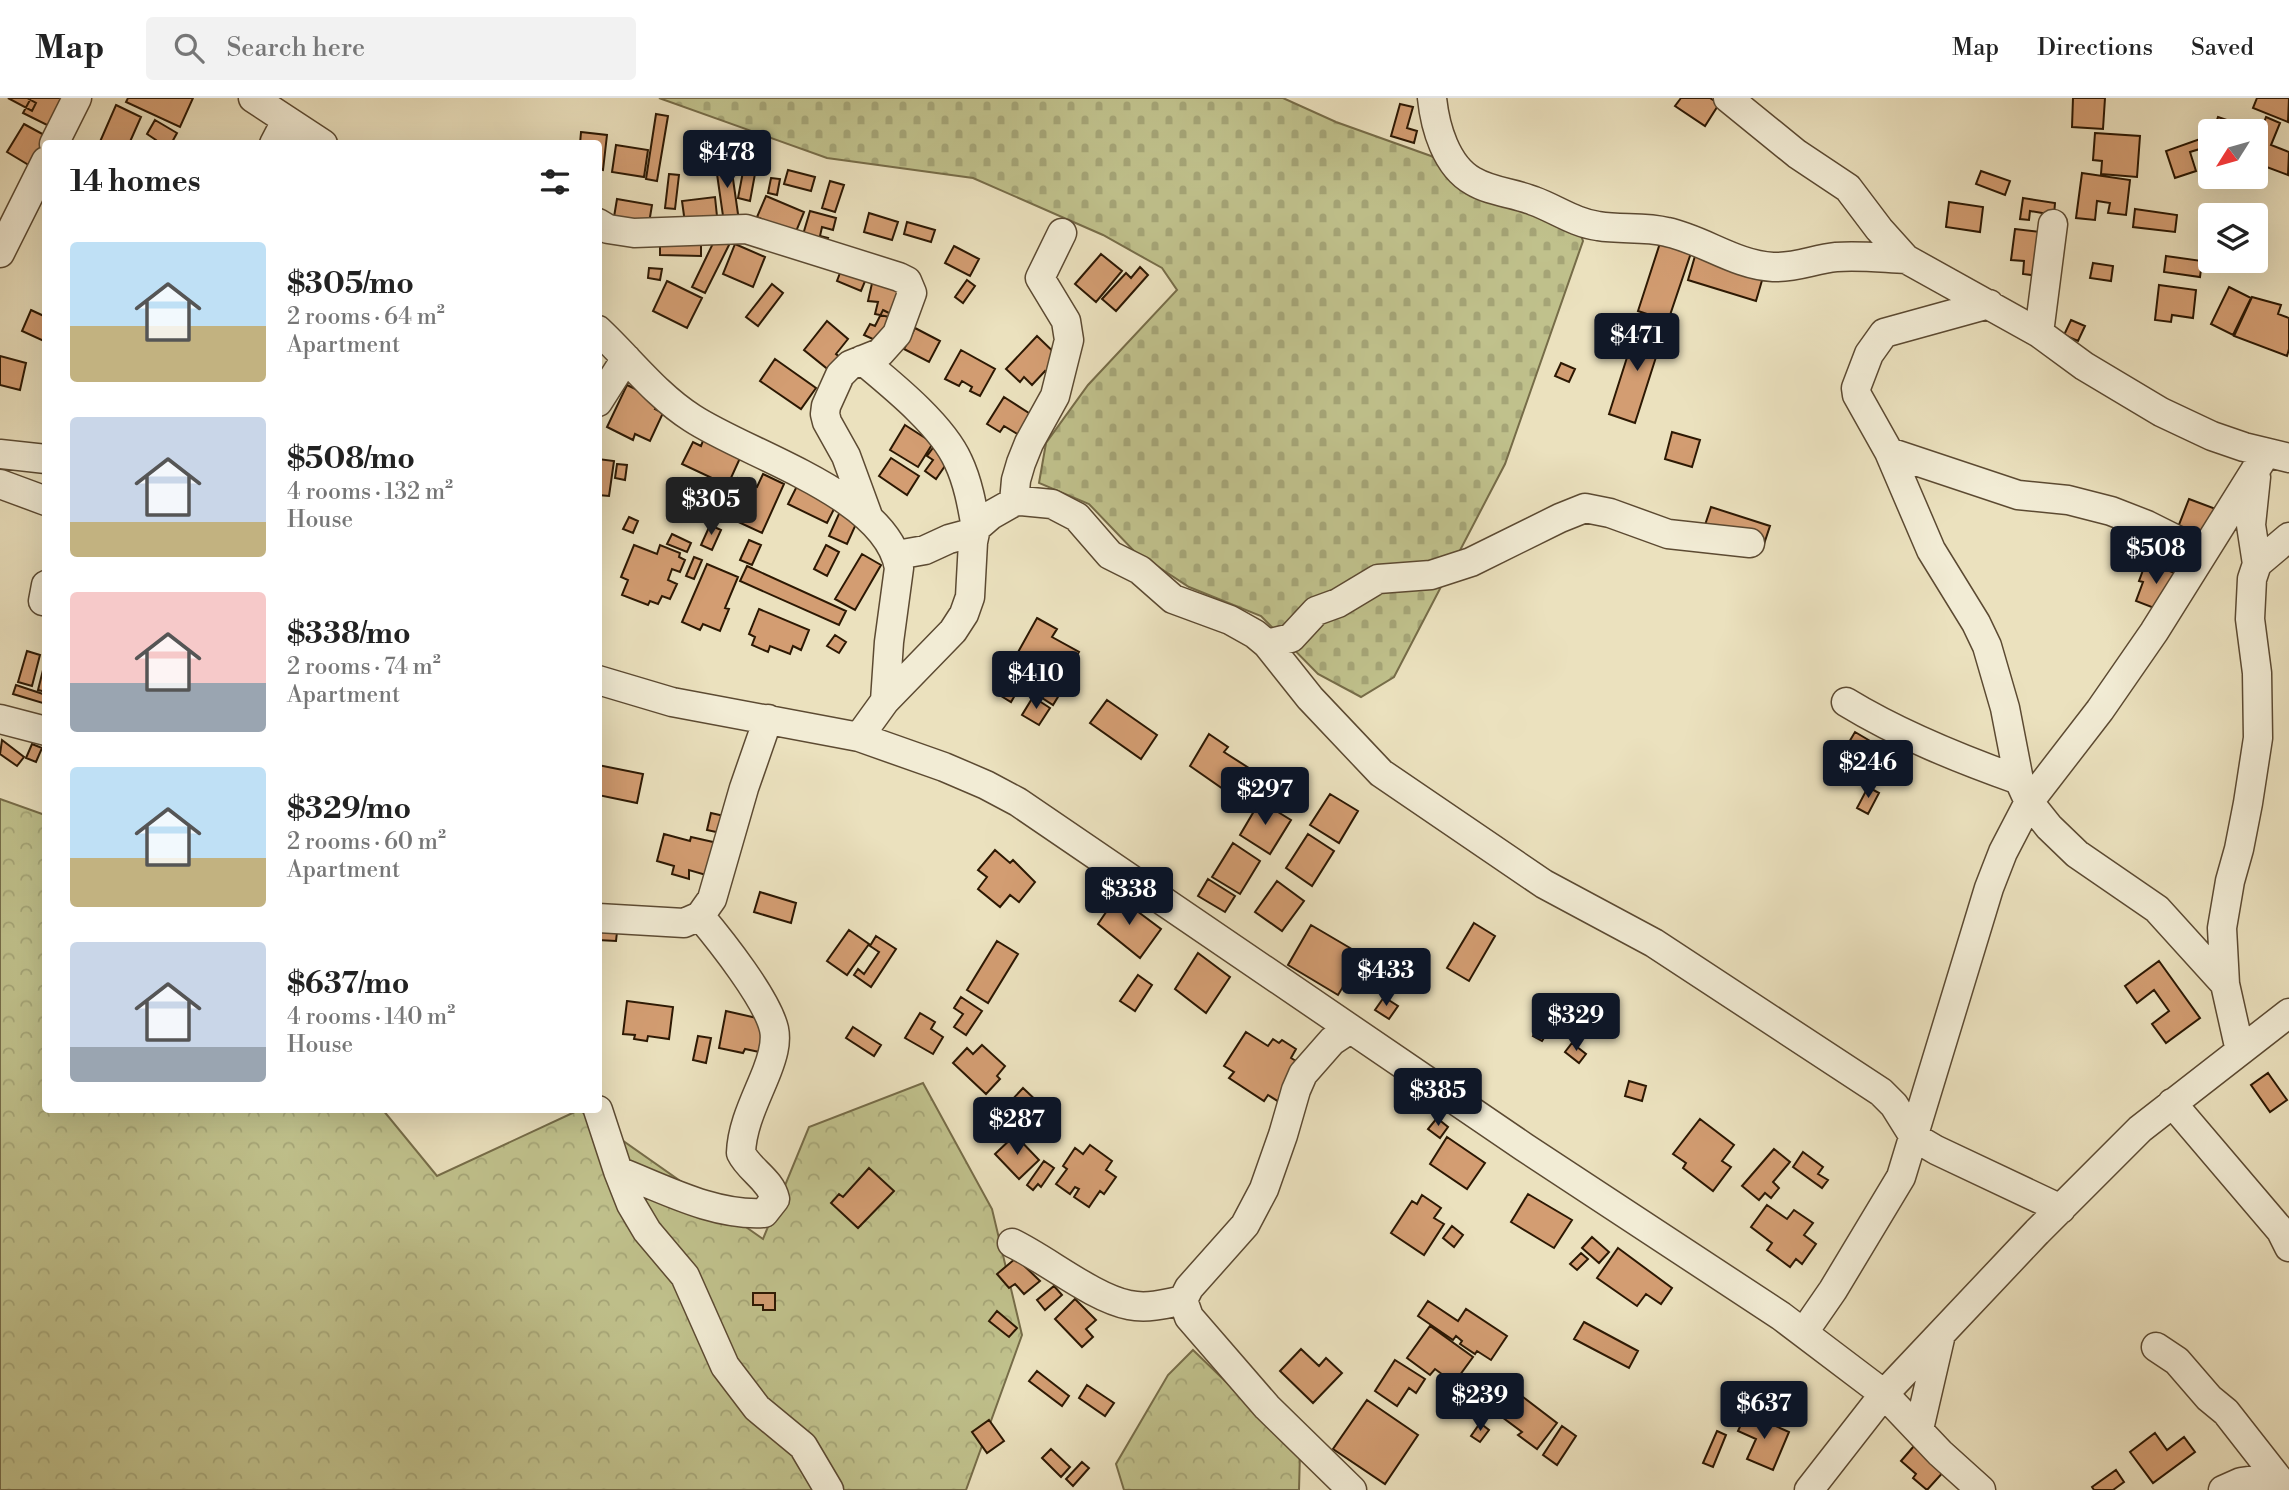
<!DOCTYPE html>
<meta charset="utf-8">
<style>
:root{--surface:#fff;--page:#f2f2f2;--text:#222;--muted:#767676;--line:#e0e0e0;--accent:#111827}
body{margin:0;font-family:"Libre Bodoni",serif;background:var(--page);color:var(--text);height:100vh;display:flex;flex-direction:column;font-size:26px;white-space:nowrap}
*{box-sizing:border-box;margin:0}
p{font-size:23px;color:var(--muted)}
.icon{flex:none;width:38px;height:38px;fill:none;stroke:currentColor;stroke-width:2;stroke-linecap:round;stroke-linejoin:round}
.map{position:relative;flex:1;overflow:hidden}
.sheet{position:absolute;left:42px;top:42px;width:560px;height:973px;display:flex;flex-direction:column;background:var(--surface);border-radius:7px;box-shadow:0 7px 28px #0002}
.sheet>*{flex:none}
.needle{width:46px;rotate:233deg}
.controls{position:absolute;left:2198px;top:21px;display:grid;gap:14px}
.controls a{display:grid;place-items:center;width:70px;height:70px;border-radius:7px;background:var(--surface);box-shadow:0 7px 28px #0002;font-size:35px}
.price{position:absolute;translate:-50% -60px;padding:0 16px;border-radius:7px;background:var(--accent);color:#fff;font-size:23px;line-height:46px;filter:drop-shadow(0 2px 4px #0008)}
.price::after{content:'';position:absolute;left:50%;top:42px;width:21px;height:16px;margin-left:-10px;background:inherit;clip-path:polygon(0 0,100% 0,50% 100%)}
.price.selected{background:#222;color:#fff}
ul{padding:0;list-style:none}
li{display:flex;align-items:center;gap:21px;height:175px;padding:0 28px}
li span{display:grid;place-items:center;flex:none;width:196px;height:140px;border-radius:7px;color:#555}
li>.icon{margin-inline-start:auto}
span .icon{width:84px;height:84px;fill:#fffc;stroke-width:1}
li b{font-size:30px}
h2{display:flex;justify-content:space-between;align-items:center;height:84px;padding:0 28px;font-size:30px}
header{display:flex;align-items:center;gap:42px;box-sizing:border-box;height:98px;padding:0 35px;background:var(--surface);border-bottom:2px solid var(--line)}
header strong{font-size:33px}
nav{display:flex;gap:38px;margin-inline-start:auto;font-size:24px}
.search{width:490px;height:63px;background:var(--page);display:flex;align-items:center;gap:18px;box-sizing:border-box;padding:0 24px;border-radius:7px;color:var(--muted);font-size:26px}
.map>svg:first-child{display:block}
</style>
<header>
<strong>Map</strong>
<div class="search"><svg class="icon" aria-label="search" viewBox="0 0 24 24"><circle cx="10" cy="10" r="6"/><path d="M15 15l6 6"/></svg>Search here</div>
<nav><a>Map</a><a>Directions</a><a>Saved</a></nav>
</header>
<div class="map">
<svg width="2289" height="1392" viewBox="0 0 2289 1392">
<defs>
<pattern id="forest-crowns" width="20" height="18" patternUnits="userSpaceOnUse" patternTransform="scale(1.75)"><rect width="20" height="18" fill="#c0c18c"/><path d="M2 6a3 3 0 1 1 6 0M12 15a3 3 0 1 1 6 0" fill="none" stroke="#a5a577"/></pattern>
<pattern id="cemetery-stones" width="16" height="16" patternUnits="userSpaceOnUse" patternTransform="scale(1.75)"><rect width="16" height="16" fill="#c0c18c"/><path d="M2 7V4a2 2 0 0 1 4 0v3zM10 15v-3a2 2 0 0 1 4 0v3z" fill="#a5a577"/></pattern>
</defs>
<rect width="100%" height="100%" fill="#ebe1be"/>
<filter id="stains"><feTurbulence type="fractalNoise" baseFrequency=".00286" numOctaves="4"/><feColorMatrix values="0 0 0 0 .2 0 0 0 0 .09 0 0 0 0 .02 0 0 0 .5 -.17"/></filter>
<radialGradient id="worn" r=".72"><stop offset=".6" stop-color="#630" stop-opacity="0"/><stop offset="1" stop-color="#630" stop-opacity=".3"/></radialGradient>
<path fill="url(#forest-crowns)" stroke="#766c48" stroke-width="2" d="M0,701l45,16 1,295h337l54,66 142,-66 184,129 46,-112 114,-44 69,126 30,126 -56,155h-966z
M1193,1252l107,103 -1,37h-175l-8,-26 52,-89z"/>
<path fill="url(#cemetery-stones)" stroke="#766c48" stroke-width="2" d="M659,0h624l53,24 95,34 65,41 80,25 7,19 -78,223 -111,213 -33,20 -43,-23 -57,-58 -72,-29 -55,-36 -45,-47 -50,-21 7,-40 42,-58 89,-95 -15,-22 -59,-33 -130,-57 -146,-20z"/>
<path fill="#d39d72" stroke="#2c1803" stroke-width="2" d="M8,0h19l9,5 -4,8z
M31,0h34l-16,28 -26,-13z
M128,0h65l-13,29 -54,-25z
M1681,0h29l9,6 -14,22 -30,-20z
M2073,0h32l-2,31 -31,-2z
M2257,0h32l-1,24 -35,-14z
M1400,6l13,3 -6,21 10,3 -3,12 -23,-7z
M116,7l25,12 -12,27h-30z
M656,16l12,2 -11,65 -11,-2z
M2218,19l35,12 -1,2h-39z
M2266,19l14,6 -9,22 18,7 -1,23 -32,-12v-18z
M155,22l22,13 -6,11h-17l2,-4 -9,-6z
M24,26l24,13 -11,33 -30,-18z
M581,34l26,3 -4,35 -5,-1v-25h-18z
M2095,35l45,3 -3,41 -36,-3 1,-13 -9,-1z
M2200,41l3,9 -13,4 6,19 -21,7 -9,-27z
M616,47l32,5 -4,27 -32,-5z
M730,60l9,63 -15,2 -9,-63z
M745,63l12,2 -7,38 -12,-3z
M788,72l27,7 -4,14 -27,-7z
M1981,73l29,10 -5,14 -29,-11z
M2082,75l48,7 -4,35 -18,-2 2,-10 -13,-2 -2,19 -19,-2z
M669,76l10,1 -4,34 -10,-1z
M771,80l9,1 -3,16 -9,-2z
M830,83l14,4 -9,27 -13,-4z
M766,98l38,16 -9,22 -38,-17z
M715,99l3,29 -33,-3 -3,-22z
M2023,100l32,5 -1,12 -24,-4 -1,9 -9,-1z
M617,101l35,6 -4,24 -35,-6z
M1949,104l34,5 -3,25 -34,-5z
M2135,111l42,6 -2,17 -42,-5z
M810,113l26,7 -3,12 -11,-3 -2,9 8,2 -3,7 -23,-7z
M869,115l29,9 -6,18 -28,-8z
M907,124l28,8 -4,12 -27,-8z
M2015,131l42,5 -10,43 -24,-3 1,-13 -13,-1z
M660,137l41,1v20l-41,-1z
M717,137l14,6 -26,52 -13,-6z
M1661,142l31,10 -24,71 -30,-10z
M735,146l30,13 -12,30 -30,-13z
M954,148l25,13 -9,17 -25,-13z
M1101,156l21,17 -26,31 -21,-18z
M1695,158l68,21 -7,24 -68,-21z
M2166,158l36,5 -2,16 -36,-5z
M2093,165l20,3 -2,15 -21,-3z
M843,167l25,9 -7,17 -24,-10z
M1140,169l8,8 -32,36 -14,-12 24,-26 5,5z
M649,170l13,1 -2,11 -12,-2z
M873,181l32,7 -6,33 -24,-5 3,-12 -10,-1z
M967,182l8,6 -12,17 -8,-6z
M667,183l35,17 -15,30 -34,-17z
M772,186l11,9 -25,33 -12,-9z
M2159,187l37,5 -3,28 -21,-3 -1,7 -16,-2z
M2229,189l22,11 -18,37 -22,-11z
M2252,199l29,8 -3,9 11,4v31l-2,7 -53,-20z
M31,212l15,7v25l-24,-11z
M883,212l18,9 -13,27 -24,-11 6,-11 5,2z
M2071,222l14,6 -7,15 -14,-6z
M827,223l21,18 -12,15 5,4 -11,13 -26,-21z
M1638,225l26,9 -29,91 -26,-9z
M915,230l25,13 -11,21 -25,-13z
M1037,238l27,26 -13,15 -6,-6 -13,14 -8,-8 -4,5 -14,-13z
M961,252l34,19 -15,27 -10,-5 2,-4 -10,-6 -3,5 -14,-7z
M0,258l26,7 -6,27 -20,-5z
M775,261l41,29 -15,21 -41,-28z
M1561,265l14,6 -6,13 -14,-6z
M627,287l32,15 -4,9 8,4 -13,28 -15,-7 -2,6 -26,-13z
M1004,299l28,18 -13,20 -15,-9 -4,6 -13,-8z
M905,327l28,18 -15,24 -28,-17z
M1672,334l28,8 -8,27 -27,-8z
M704,340l37,18 -16,35 -15,-8 2,-5 -30,-14 11,-22 8,4z
M935,347l16,12 -15,22 -11,-8 8,-11 -6,-4z
M891,360l28,18 -12,19 -28,-19z
M598,361l16,2 -5,35 -11,-1z
M617,366l10,1 -2,15 -10,-2z
M763,376l21,10 -22,49 -28,-13 4,-9 -12,-5 12,-28 19,9z
M799,384l39,19 -11,22 -39,-19z
M2189,401l32,12 -20,34 -26,-10z
M843,407l18,8 -14,31 -18,-8z
M1711,409l59,19 -6,18 -59,-19z
M629,419l9,4 -5,12 -10,-4z
M710,427l11,5 -9,20 -11,-5z
M672,436l19,9 -4,9 -20,-8z
M749,442l12,5 -9,20 -12,-5z
M634,447l23,9 3,-9 20,8 -1,4 6,3 -5,12 -8,-3 -4,11 9,4 -7,15 -8,-3 -4,8 -8,-3 -2,4 -26,-10 6,-15 -7,-3z
M826,447l13,7 -12,24 -13,-7z
M862,456l19,11 -26,45 -20,-11z
M694,459l8,3 -8,19 -8,-3z
M2146,464l34,13 -18,36 -26,-10 7,-19 -4,-1z
M707,466l31,13 -13,31 4,1 -9,22 -17,-7 -3,6 -18,-8z
M747,468l99,45 -7,14 -99,-44z
M759,511l50,21 -8,20 -8,-4 -3,8 -20,-8 -2,6 -16,-7 3,-8 -6,-3z
M1037,520l20,11 -5,8 27,15 -8,14 -9,-5 -8,14 -37,-21z
M835,537l11,7 -7,11 -12,-7z
M27,553l13,4 -8,31 -14,-4z
M45,564h1v30l-8,-2z
M1014,576l10,6 -13,22 -10,-6z
M1048,578l16,11 -11,18 -17,-11z
M16,587l30,10v9l-33,-10z
M1033,599l17,11 -11,17 -17,-10z
M1107,602l50,35 -16,24 -51,-36z
M1855,634l39,23 -16,27 -39,-23z
M1209,636l19,13 -4,5 28,18 -16,28 -46,-32z
M2,642l22,17 -7,9 -17,-12z
M32,646l10,4 -6,14 -10,-4z
M598,667l45,9 -6,29 -39,-8z
M1868,689l11,6 -11,21 -11,-6z
M1330,696l28,17 -19,32 -29,-18z
M1260,703l31,19 -21,34 -30,-19z
M711,715l22,5 -3,17 -23,-5z
M664,736l26,7 1,-4 31,7 -9,33 -24,-7v9l-17,-5 2,-8 -17,-5z
M1308,736l26,17 -22,35 -26,-18z
M1233,745l27,18 -20,33 -28,-17z
M995,752l15,13 3,-3 22,22 -16,20 -9,-7 -10,12 -22,-18 9,-12 -9,-7z
M1208,781l27,17 -10,16 -27,-16z
M1277,783l27,20 -22,30 -27,-19z
M760,794l36,11 -5,20 -37,-11z
M1117,798l44,33 -21,29 -42,-34z
M598,823l20,2 -2,18 -18,-1z
M1474,825l21,13 -26,45 -22,-13z
M1311,827l51,30 -24,40 -50,-30z
M849,832l20,14 -22,31 -20,-14z
M876,838l20,13 -25,38 -17,-12 4,-6 6,5 15,-22 -9,-6z
M997,843l21,13 -30,49 -21,-13z
M1198,855l32,24 -24,36 -31,-24z
M2159,863l41,57 -34,25 -14,-19 17,-13 -15,-21 -17,13 -12,-17z
M1138,877l14,10 -17,26 -15,-10z
M961,899l21,14 -16,24 -12,-8 9,-13 -9,-6z
M1384,899l14,9 -9,13 -14,-9z
M627,903l46,6 -4,32 -21,-3 -1,5 -13,-2 1,-4 -12,-1z
M726,913l44,10 -6,32 -19,-4 -2,4 -24,-5z
M920,915l15,9 -4,7 12,8 -10,17 -28,-16z
M1539,926l10,6 -7,11 -9,-5z
M853,929l28,18 -7,11 -28,-18z
M1246,934l22,14 5,-7 6,4 3,-3 14,9 -5,9 10,6 -17,41 -16,-10 -4,6 -35,-23 5,-6 -10,-6z
M698,938l13,2 -5,25 -13,-3z
M1572,945l14,11 -7,9 -14,-11z
M982,947l23,21 -8,10 3,3 -14,15 -33,-31 14,-15 6,6z
M2268,975l19,27 -17,12 -19,-27z
M1629,983l17,5 -4,15 -17,-5z
M1023,990l19,18 -27,29 -19,-18z
M1437,1020l11,9 -8,11 -12,-9z
M1700,1021l34,26 -12,16 9,6 -18,24 -30,-23 3,-5 -13,-9z
M1015,1037l24,25 -20,19 -24,-25z
M1447,1039l38,26 -18,26 -37,-25z
M1090,1047l22,16 -6,9 10,7 -12,17 -4,-3 -11,16 -15,-10 5,-8 -4,-2 -5,7 -14,-10 11,-15 -4,-3 12,-18 8,6z
M1774,1051l16,13 -17,20 6,6 -8,10 -6,-5 -6,7 -17,-14z
M1803,1054l20,15 -5,7 10,6 -6,8 -29,-21z
M1044,1063l10,7 -13,19 -3,-3 -5,6 -6,-5z
M869,1070l25,23 -36,37 -27,-25 8,-9 4,3z
M1528,1096l44,26 -18,28 -43,-26z
M1422,1097l19,13 -7,10 10,6 -20,31 -33,-22 21,-32 5,3z
M1767,1107l20,14 7,-9 19,13 -9,12 12,9 -14,20 -6,-5 -6,8 -23,-17 5,-7 -21,-16z
M1452,1128l11,9 -9,12 -11,-9z
M1592,1139l17,15 -10,11 -17,-15z
M1618,1150l54,40 -11,16 -15,-10 -9,12 -40,-28z
M1581,1155l7,6 -11,11 -7,-6z
M1016,1160l24,23 -16,13 -9,-10 -6,4 -12,-14z
M1054,1188l8,9 -17,15 -8,-10z
M753,1195h22v17h-12v-5h-10z
M1075,1201l21,21 -10,9 7,8 -11,10 -27,-28z
M1428,1203l30,20 8,-12 41,27 -16,24 -14,-9 -2,3 -15,-10 2,-3 -6,-5 -3,4 -35,-24z
M997,1213l20,17 -8,9 -20,-16z
M1584,1224l54,29 -9,17 -55,-29z
M1430,1228l43,31 -19,26 -19,-14 -5,6 -23,-17z
M1301,1251l18,17 7,-8 16,15 -29,30 -33,-32z
M1395,1262l30,19 -9,14 -7,-5 -12,18 -22,-15z
M1037,1273l32,25 -7,10 -33,-25z
M1087,1287l27,18 -9,13 -26,-18z
M1519,1296l38,29 -20,26 -19,-14 4,-3 -20,-15z
M1367,1302l51,35 -33,49 -52,-35z
M1746,1315l43,19 -16,38 -26,-11 9,-20 -18,-8z
M989,1322l15,21 -17,12 -15,-21z
M1480,1325l9,7 -9,12 -9,-6z
M1562,1328l14,10 -19,29 -14,-10z
M1717,1333l9,4 -13,32 -10,-4z
M2155,1335l12,17 17,-13 11,15 -42,31 -23,-31z
M1914,1348l18,16 14,7 -19,21 -14,-12 3,-4 -15,-13z
M1051,1351l19,18 -9,10 -19,-19z
M1082,1364l7,6 -16,18 -7,-7z
M2116,1372l8,12 -11,8h-19l-2,-3z"/>
<g fill="none" stroke-linecap="round" stroke-linejoin="round">
<g stroke="#5c4a32" stroke-width="31">
<path id="minor" d="M253,0l70,46
M1432,0c3,29 14,68 41,83 18,11 42,12 61,20 22,8 41,22 64,25 23,4 46,0 69,6 37,8 68,33 106,35 22,1 42,-8 63,-10 23,-2 47,1 70,2
M1728,0l69,56 51,34 31,41 27,30 133,74 45,33 77,46 51,24 32,11 45,11
M54,46l23,-46
M274,46l12,-23
M598,125l10,6 26,4 112,-4 153,48 8,4 5,12 -15,41 -17,19 -30,12 -10,10 -14,31 -1,8 2,8 19,34 22,60
M0,155l46,-92
M1989,206l-105,29 -15,21 -13,34 1,7 32,57 42,98 45,73 11,23 18,62 14,72 10,22 20,25 28,27 80,55 68,75
M598,232c31,29 58,65 94,88 56,37 195,77 207,150l-10,74 -4,59
M2039,235l14,-109
M862,262c30,25 80,65 96,101 10,21 14,44 18,67
M598,304l28,-44
M1889,354l129,43 50,5 43,11 36,14 56,28
M0,356l46,5
M2256,379l-5,48 6,39
M0,386l46,17
M1014,404l2,-22 5,-17 8,-20 26,-47 14,-56 -3,-19 -26,-43 22,-45
M897,457l28,-5 24,-11 26,-7
M43,503l3,-16
M1267,546l24,-6 25,-27 22,-8 40,-24 53,-4 40,-13 89,-44 25,-10 25,5 58,21 82,9
M598,582l74,22 187,35 85,30 42,18 32,17 506,345 257,169 103,78 56,59 41,37
M1846,604c54,33 114,57 173,78
M0,621l46,12
M859,639l26,-36 68,-70 11,-17 6,-17 3,-55 3,-14 15,-13 23,-13 7,-1 31,3 25,13 33,38 30,15 33,29 57,21 25,14 12,10 43,54 71,75 163,111 110,59 227,149 13,13 20,32 22,13 125,59
M598,820l86,5 16,-7 12,-17 32,-111 24,-69
M1350,931l-18,12 -29,33 -7,16 -13,45 -19,54 -19,36 -56,63 -6,12 6,17 78,90 85,83
M2240,953l-15,-67 -3,-56 8,-47 9,-32 9,-46 10,-65 -1,-65 -7,-54 2,-40 5,-15 32,-27
M2172,1005l109,128 8,16
M598,1012l20,61 13,33 16,27 38,45 40,90 32,42 46,38 26,44
M618,1073c46,18 96,45 146,42l11,-14c-4,-19 -26,-29 -34,-46 1,-29 16,-56 26,-82 5,-13 10,-28 7,-42 -7,-30 -53,-88 -74,-113
M1012,1145c34,16 81,55 117,62 18,4 37,-1 54,-5
M1804,1234l29,-42 68,-113 88,-289 14,-36 26,-50 71,-92 54,-78 112,-179
M2156,1249l21,14 32,37 17,14 61,78
M1919,1331l22,-95
M1809,1392l75,-96 153,-162 103,-103 149,-116
M2223,1392l18,-8 35,-5"/>
</g>
<use href="#minor" stroke="#f2ecd5" stroke-width="28"/>
</g>
<rect width="100%" height="100%" filter="url(#stains)"/>
<rect width="100%" height="100%" fill="url(#worn)"/>
</svg>
<div class="controls">
<a><svg class="needle" viewBox="-14 -14 28 28"><path d="M0-13l5 13h-10z" fill="#e53935"/><path d="M0 13l5-13h-10z" fill="#767676"/></svg></a>
<a><svg class="icon" aria-label="layers" viewBox="0 0 24 24"><path d="M12 4l9 5-9 5-9-5zM3 14l9 5 9-5"/></svg></a>
</div>
<b class="price" style="left:727px;top:92px">$478</b>
<b class="price" style="left:1637px;top:275px">$471</b>
<b class="price selected" style="left:711px;top:439px">$305</b>
<b class="price" style="left:2156px;top:488px">$508</b>
<b class="price" style="left:1036px;top:613px">$410</b>
<b class="price" style="left:1868px;top:702px">$246</b>
<b class="price" style="left:1265px;top:729px">$297</b>
<b class="price" style="left:1129px;top:829px">$338</b>
<b class="price" style="left:1386px;top:910px">$433</b>
<b class="price" style="left:1576px;top:955px">$329</b>
<b class="price" style="left:1438px;top:1030px">$385</b>
<b class="price" style="left:1017px;top:1059px">$287</b>
<b class="price" style="left:1480px;top:1335px">$239</b>
<b class="price" style="left:1764px;top:1343px">$637</b>
<section class="sheet">
<h2>14 homes<svg class="icon" aria-label="filters" viewBox="0 0 24 24"><path d="M4 7h16M4 17h16"/><circle cx="9" cy="7" r="2"/><circle cx="15" cy="17" r="2"/></svg></h2>
<ul>
<li><span style="background:linear-gradient(#bfe0f5 60%,#c2b280 0)"><svg class="icon" aria-label="home" viewBox="0 0 24 24"><path d="M3 11l9-7 9 7M6 9v11h12V9"/></svg></span><div><b>$305/mo</b><p>2 rooms · 64 m²</p><p>Apartment</p></div></li>
<li><span style="background:linear-gradient(#c9d6e8 75%,#c2b280 0)"><svg class="icon" aria-label="home" viewBox="0 0 24 24"><path d="M3 11l9-7 9 7M6 9v11h12V9"/></svg></span><div><b>$508/mo</b><p>4 rooms · 132 m²</p><p>House</p></div></li>
<li><span style="background:linear-gradient(#f6c9c9 65%,#9aa5b1 0)"><svg class="icon" aria-label="home" viewBox="0 0 24 24"><path d="M3 11l9-7 9 7M6 9v11h12V9"/></svg></span><div><b>$338/mo</b><p>2 rooms · 74 m²</p><p>Apartment</p></div></li>
<li><span style="background:linear-gradient(#bfe0f5 65%,#c2b280 0)"><svg class="icon" aria-label="home" viewBox="0 0 24 24"><path d="M3 11l9-7 9 7M6 9v11h12V9"/></svg></span><div><b>$329/mo</b><p>2 rooms · 60 m²</p><p>Apartment</p></div></li>
<li><span style="background:linear-gradient(#c9d6e8 75%,#9aa5b1 0)"><svg class="icon" aria-label="home" viewBox="0 0 24 24"><path d="M3 11l9-7 9 7M6 9v11h12V9"/></svg></span><div><b>$637/mo</b><p>4 rooms · 140 m²</p><p>House</p></div></li>
</ul>
</section>
</div>
